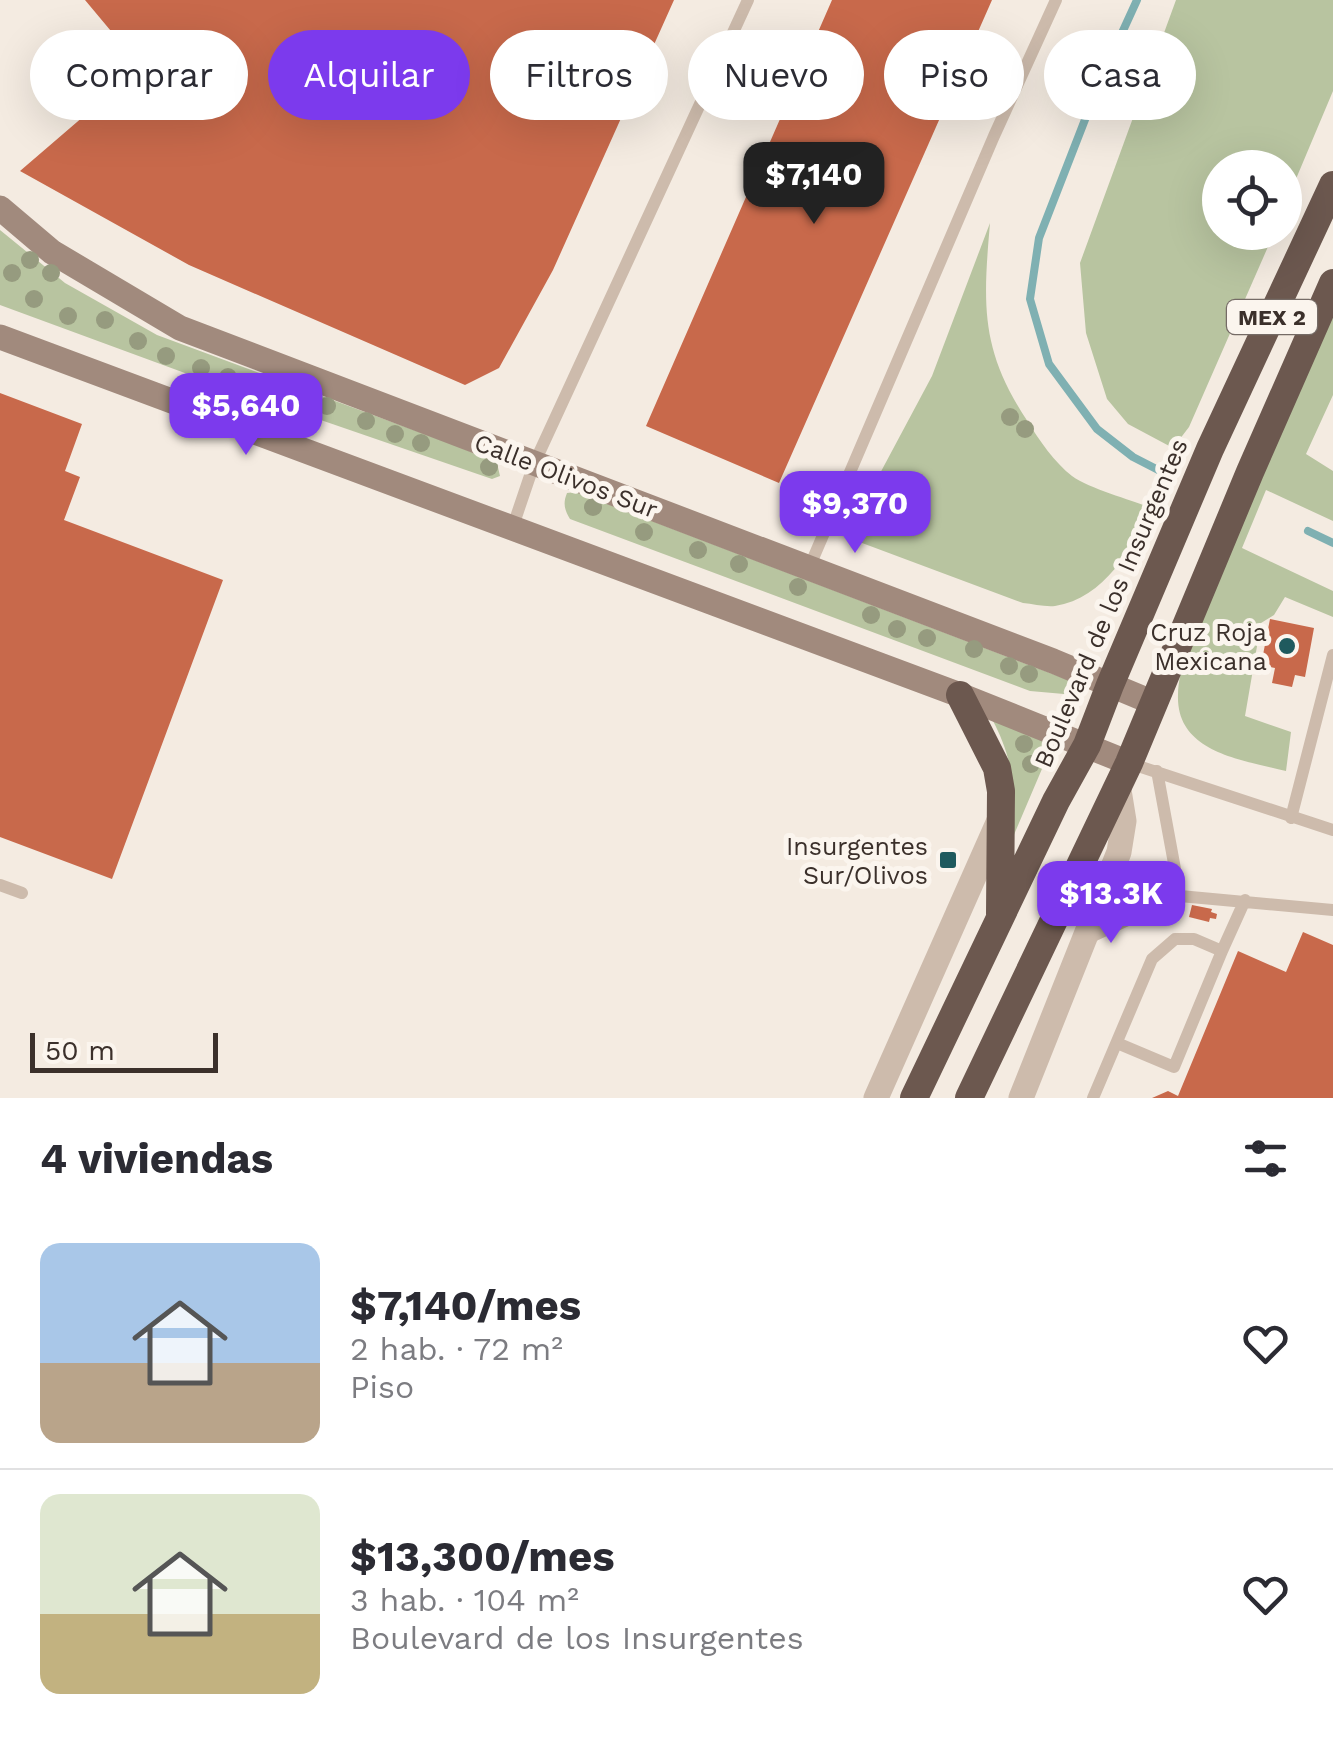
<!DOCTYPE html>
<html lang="es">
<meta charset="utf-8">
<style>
:root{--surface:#fff;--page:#f2f2f3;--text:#2b2b33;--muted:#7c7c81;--line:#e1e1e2;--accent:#7c3aed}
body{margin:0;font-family:"Work Sans",sans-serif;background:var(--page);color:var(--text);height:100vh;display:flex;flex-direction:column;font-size:38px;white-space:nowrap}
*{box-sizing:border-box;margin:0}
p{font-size:32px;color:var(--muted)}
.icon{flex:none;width:55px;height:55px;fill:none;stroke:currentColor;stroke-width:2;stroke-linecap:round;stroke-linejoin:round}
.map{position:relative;height:1098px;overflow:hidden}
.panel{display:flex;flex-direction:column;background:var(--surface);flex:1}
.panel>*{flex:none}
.banner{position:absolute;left:30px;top:30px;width:1275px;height:90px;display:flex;gap:20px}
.tools{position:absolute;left:1202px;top:150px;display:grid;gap:20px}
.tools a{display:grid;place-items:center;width:100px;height:100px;border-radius:50%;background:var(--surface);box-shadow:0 10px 40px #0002;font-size:50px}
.scale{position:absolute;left:30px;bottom:25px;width:188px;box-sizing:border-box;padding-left:10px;border:5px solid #3b302b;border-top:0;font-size:28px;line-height:35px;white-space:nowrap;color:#3b302b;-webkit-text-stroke:8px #fbf5ee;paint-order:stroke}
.price{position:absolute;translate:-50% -85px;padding:0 22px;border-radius:20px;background:var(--accent);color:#fff;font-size:32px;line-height:65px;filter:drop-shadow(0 2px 5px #0008)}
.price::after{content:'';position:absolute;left:50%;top:60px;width:30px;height:22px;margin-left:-15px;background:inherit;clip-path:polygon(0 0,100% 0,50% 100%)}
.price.active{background:#222;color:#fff}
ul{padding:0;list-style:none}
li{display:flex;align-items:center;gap:30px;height:250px;padding:0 40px}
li+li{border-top:2px solid var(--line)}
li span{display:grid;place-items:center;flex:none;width:280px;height:200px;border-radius:20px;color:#555}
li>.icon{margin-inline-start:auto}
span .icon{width:120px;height:120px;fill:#fffc;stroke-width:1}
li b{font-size:42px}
h2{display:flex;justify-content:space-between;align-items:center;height:120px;padding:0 40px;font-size:42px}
.chip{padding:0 35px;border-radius:45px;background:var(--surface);box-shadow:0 10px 40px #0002;font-size:35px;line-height:90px}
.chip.active{background:var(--accent);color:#fff}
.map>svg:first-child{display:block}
</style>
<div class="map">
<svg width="1333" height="1098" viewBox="0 0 1333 1098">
<rect width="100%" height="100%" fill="#f4ebe1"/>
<path fill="#b8c4a0" d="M1176,0h157v91l-48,114v-37h-65v64l54,1 -85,194 -16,21 -45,-24 -21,-25 -21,-66 -6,-70z
M990,223c-7,82 -10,127 38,199 11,18 27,41 44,54 18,13 57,23 79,32 -20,41 -46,90 -96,98 -10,1 -22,-2 -32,-3l-177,-66 86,-161z
M0,230l65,53 92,52 300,111 40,17 3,13 -8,3 -299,-103 -193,-71z
M1333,304v91l-27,59 27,17v50l-67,-31 -24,58 91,43v26l-48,-20 -11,18 -13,8 -16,93 46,16 -5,39c-43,-11 -110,-18 -108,-76 0,-13 4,-27 6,-40z
M576,492l503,192 -15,10 -34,-3 -460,-172c-6,-10 -7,-16 -3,-26z
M992,719l61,24 -40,94c4,-44 0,-79 -21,-118z"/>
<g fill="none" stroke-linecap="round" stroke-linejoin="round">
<path stroke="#7fb0b2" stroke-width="8" d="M1137,0l-37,81 -61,157 -9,61 19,65 48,65 36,28 35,18
M1308,531l25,12"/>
</g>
<path fill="#c8694b" d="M85,0h589l-121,270 -54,98 -34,17 -276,-120 -169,-94 121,-104z
M832,0h160l-213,483 -133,-57z
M0,393l82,31 -17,47 15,6 -16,43 159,60 -111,299 -112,-42z
M1270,619l44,9 -9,49 -10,-2 -3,12 -20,-4 3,-15 -14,-3z
M1192,905l20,4 -1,3 6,2 -1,5 -6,-1 -1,4 -20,-5z
M1303,932l30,13v153h-181l16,-7 10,5 60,-145 48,21z"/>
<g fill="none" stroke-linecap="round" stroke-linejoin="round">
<path stroke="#cdbbac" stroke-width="12" d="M513,526l21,-62 214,-464
M809,568l185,-432 62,-136
M1129,763l204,67
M1157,771l23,125
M1291,818l42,-163
M0,885l22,8
M1086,939l94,-43 153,14
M1117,1043l57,24 48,-116
M1093,1098l59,-139 23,-20h19l28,12 23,-51"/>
<path stroke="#cdbbac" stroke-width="25" d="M876,1098l125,-282
M1021,1098l98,-246 5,-31 -6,-37"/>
<path stroke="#a18a7d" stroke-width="25" d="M0,208l52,44 128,76 873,333 101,42
M0,337l960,358 169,68"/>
<path stroke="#6c584f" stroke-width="28" d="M960,695l37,73 4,23 -1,123
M914,1098l142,-297 31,-56 23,-60 100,-236 123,-264
M969,1098l160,-335 121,-291 83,-189"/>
</g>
<g fill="#969b7f">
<circle cx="30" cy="260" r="9"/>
<circle cx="12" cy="273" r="9"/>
<circle cx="51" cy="273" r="9"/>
<circle cx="34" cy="299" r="9"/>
<circle cx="68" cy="316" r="9"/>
<circle cx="105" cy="320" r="9"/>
<circle cx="138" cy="341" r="9"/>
<circle cx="166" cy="356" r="9"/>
<circle cx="201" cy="368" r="9"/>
<circle cx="228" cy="377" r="9"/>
<circle cx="262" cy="390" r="9"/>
<circle cx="295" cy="392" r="9"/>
<circle cx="327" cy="406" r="9"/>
<circle cx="1010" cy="417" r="9"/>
<circle cx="366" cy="421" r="9"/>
<circle cx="1025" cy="429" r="9"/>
<circle cx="395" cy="434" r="9"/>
<circle cx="421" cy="443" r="9"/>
<circle cx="489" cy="467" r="9"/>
<circle cx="593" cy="507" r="9"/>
<circle cx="644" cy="532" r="9"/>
<circle cx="698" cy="550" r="9"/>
<circle cx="739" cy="564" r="9"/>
<circle cx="798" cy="587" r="9"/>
<circle cx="871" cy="615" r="9"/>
<circle cx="897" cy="629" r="9"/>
<circle cx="927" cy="638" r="9"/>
<circle cx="974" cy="649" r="9"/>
<circle cx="1009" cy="666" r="9"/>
<circle cx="1029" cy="674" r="9"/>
<circle cx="1024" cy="744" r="9"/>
<circle cx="1031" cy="764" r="9"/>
</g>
<g fill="#1f5a5e" stroke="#fbf5ee" stroke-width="4">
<circle cx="1287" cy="646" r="10"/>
<rect x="938" y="850" width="20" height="20" rx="5"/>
</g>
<g text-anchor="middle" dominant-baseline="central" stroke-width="10" stroke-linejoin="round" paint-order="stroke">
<rect fill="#fbf5ee" stroke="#756b66" stroke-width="2.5" x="1227" y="300" width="90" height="34" rx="8"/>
<g font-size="22" font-weight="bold" fill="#3b302b">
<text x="1272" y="317">MEX 2</text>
</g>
<g font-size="25" fill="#3b302b" stroke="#fbf5ee">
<text transform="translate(566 476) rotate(21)">Calle Olivos Sur</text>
<text transform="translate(1111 603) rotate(-67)">Boulevard de los Insurgentes</text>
</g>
<g font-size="25" fill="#3b302b" stroke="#fbf5ee" text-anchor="end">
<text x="1267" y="632">Cruz Roja<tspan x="1267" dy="29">Mexicana</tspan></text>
<text x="928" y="846">Insurgentes<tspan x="928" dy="29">Sur/Olivos</tspan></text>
</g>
</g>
</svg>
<div class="tools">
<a><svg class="icon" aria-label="locate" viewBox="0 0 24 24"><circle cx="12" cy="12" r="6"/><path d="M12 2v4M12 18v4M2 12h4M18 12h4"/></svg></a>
</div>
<div class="scale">50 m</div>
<b class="price active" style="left:814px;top:227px">$7,140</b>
<b class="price" style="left:246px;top:458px">$5,640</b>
<b class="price" style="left:855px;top:556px">$9,370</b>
<b class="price" style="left:1111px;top:946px">$13.3K</b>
<div class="banner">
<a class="chip">Comprar</a>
<a class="chip active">Alquilar</a>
<a class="chip">Filtros</a>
<a class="chip">Nuevo</a>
<a class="chip">Piso</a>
<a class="chip">Casa</a>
</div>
</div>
<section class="panel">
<h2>4 viviendas<svg class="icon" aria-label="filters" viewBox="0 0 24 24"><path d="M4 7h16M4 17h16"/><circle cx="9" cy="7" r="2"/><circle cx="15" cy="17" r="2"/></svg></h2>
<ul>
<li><span style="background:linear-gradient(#a9c7e8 60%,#b9a48a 0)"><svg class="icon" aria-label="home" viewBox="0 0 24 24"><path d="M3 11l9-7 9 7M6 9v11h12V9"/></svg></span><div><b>$7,140/mes</b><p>2 hab. · 72 m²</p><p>Piso</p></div><svg class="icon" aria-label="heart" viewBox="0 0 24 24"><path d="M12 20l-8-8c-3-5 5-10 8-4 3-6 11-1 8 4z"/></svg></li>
<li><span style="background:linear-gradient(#dfe7d0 60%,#c2b280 0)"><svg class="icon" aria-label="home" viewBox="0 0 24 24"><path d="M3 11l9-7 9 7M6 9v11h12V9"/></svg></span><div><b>$13,300/mes</b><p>3 hab. · 104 m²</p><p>Boulevard de los Insurgentes</p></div><svg class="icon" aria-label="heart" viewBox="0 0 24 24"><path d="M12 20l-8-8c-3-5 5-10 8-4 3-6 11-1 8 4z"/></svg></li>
</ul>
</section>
